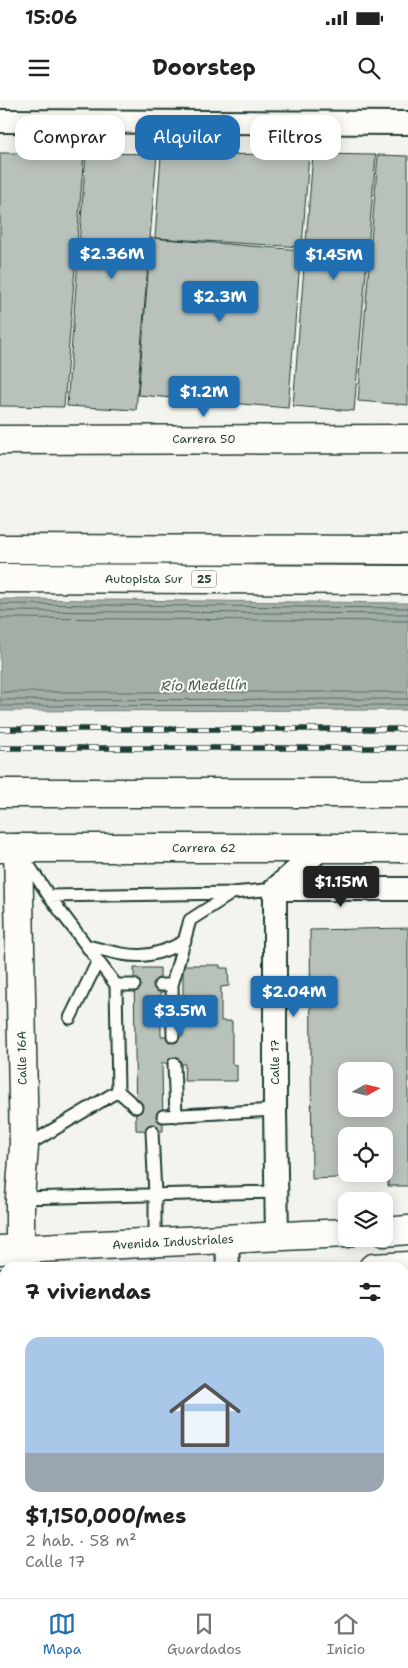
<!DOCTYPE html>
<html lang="es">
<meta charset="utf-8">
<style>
:root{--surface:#fff;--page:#f6f6f6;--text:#222;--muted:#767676;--line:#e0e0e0;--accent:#1f6fb2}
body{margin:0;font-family:"Shantell Sans",sans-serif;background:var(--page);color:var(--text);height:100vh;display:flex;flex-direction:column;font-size:19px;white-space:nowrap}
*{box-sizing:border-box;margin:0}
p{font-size:16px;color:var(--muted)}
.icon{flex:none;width:28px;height:28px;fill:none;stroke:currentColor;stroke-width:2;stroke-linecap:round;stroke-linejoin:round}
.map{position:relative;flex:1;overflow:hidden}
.drawer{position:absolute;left:0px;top:1162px;width:409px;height:336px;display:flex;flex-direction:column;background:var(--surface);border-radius:15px 15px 0 0;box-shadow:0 2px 12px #0003}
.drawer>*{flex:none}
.top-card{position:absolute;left:15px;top:15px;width:379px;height:45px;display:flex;gap:10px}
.needle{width:32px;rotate:82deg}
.tools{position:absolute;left:338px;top:962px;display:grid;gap:10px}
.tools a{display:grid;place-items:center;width:55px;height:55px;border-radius:10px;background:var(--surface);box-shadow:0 2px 12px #0003;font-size:25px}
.price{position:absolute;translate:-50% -42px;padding:0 11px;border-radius:5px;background:var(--accent);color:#fff;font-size:16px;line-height:32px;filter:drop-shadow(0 1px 2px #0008)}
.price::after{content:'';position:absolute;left:50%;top:30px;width:15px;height:11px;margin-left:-8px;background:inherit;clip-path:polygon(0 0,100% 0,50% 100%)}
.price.active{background:#222;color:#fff}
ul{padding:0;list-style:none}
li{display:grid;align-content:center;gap:10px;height:265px;padding:0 25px}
li span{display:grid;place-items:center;height:155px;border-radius:15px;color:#555}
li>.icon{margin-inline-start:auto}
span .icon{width:90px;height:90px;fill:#fffc;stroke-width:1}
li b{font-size:21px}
h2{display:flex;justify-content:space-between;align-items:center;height:60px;padding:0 25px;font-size:21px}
.tag{padding:0 18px;border-radius:15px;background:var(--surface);box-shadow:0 2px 12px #0003;font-size:18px;line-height:45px}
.tag.active{background:var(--accent);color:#fff}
.status{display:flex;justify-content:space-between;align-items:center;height:35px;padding:0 25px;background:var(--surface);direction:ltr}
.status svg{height:14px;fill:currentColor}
header{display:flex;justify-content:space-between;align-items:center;height:65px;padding:0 25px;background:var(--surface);font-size:22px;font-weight:700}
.menu{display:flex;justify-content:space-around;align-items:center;height:70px;border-top:1px solid var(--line);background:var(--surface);font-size:14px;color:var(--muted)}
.menu a{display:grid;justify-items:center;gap:2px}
.menu .active{color:var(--accent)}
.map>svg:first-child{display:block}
</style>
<div class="status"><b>15:06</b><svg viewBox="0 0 49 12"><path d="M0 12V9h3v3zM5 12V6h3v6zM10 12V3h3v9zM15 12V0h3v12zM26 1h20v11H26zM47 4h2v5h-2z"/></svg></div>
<header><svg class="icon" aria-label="menu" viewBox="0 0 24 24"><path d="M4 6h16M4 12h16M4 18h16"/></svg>Doorstep<svg class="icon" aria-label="search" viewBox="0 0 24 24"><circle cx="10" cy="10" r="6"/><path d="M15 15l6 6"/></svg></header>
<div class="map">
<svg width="408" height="1498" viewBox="0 0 408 1498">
<rect width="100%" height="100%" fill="#f4f4ef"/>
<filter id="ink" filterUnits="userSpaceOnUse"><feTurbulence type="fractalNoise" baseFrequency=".02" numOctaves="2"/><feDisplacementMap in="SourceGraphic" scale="10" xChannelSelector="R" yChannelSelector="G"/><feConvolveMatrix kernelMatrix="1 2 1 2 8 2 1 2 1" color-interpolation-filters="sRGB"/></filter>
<g filter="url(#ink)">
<path fill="#e2e5df" d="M404,1190h4v308h-147l-1,-4h144z"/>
<path fill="#d1d6d1" stroke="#788a82" d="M408,1197v133l-4,1v-133z"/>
<path fill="#a3aea7" stroke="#6e8179" d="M0,499l408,4v107l-408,1z"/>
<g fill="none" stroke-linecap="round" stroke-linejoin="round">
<path stroke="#546a62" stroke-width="1" d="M0,504l408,4
M0,511l408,3
M0,518l408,3
M0,592h408
M0,600l408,-1
M0,606l408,-1"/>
</g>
<path fill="#b9c1bb" stroke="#1f3d34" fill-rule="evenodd" d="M0,53h84l-20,254 -64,-1z
M86,53l71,1 -21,256 -69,-4z
M309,54l-7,93 -147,-9 6,-83z
M313,54l63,1 -22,256 -61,-5z
M378,55l30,1v249l-50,-4z
M151,138l150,12 -13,158 -150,-13z
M408,828v258h-20v-10l-76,3 -2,-249zM346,971h38v38h-38zM346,1036h38v38h-38z
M183,865h37v3h8l1,18 -8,1v34h11v43l5,1v16h-53l1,-17 -23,-1 1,68 -27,-1 -2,-162h26l1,68h22z
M0,1236h5v140h-5z
M0,1379h5v77l-5,1z
M0,1458h5v36h26v4h-31z
M33,1494h176v4h-176z"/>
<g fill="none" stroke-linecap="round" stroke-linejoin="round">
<g stroke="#1f3d34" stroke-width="15">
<path id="service" d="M24,758l25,38 67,89 2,106 18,16
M49,796l183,-3
M87,846c42,10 58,17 98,-5
M116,885h18
M160,885h12l18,-65 42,-27 43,-4
M172,885l1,51
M70,918l28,-57
M174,964l2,52
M163,1016l112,-6
M152,1031l3,64v48
M26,1046l92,-55
M20,1098l257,-6
M404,1352h4"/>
</g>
<g stroke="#1f3d34" stroke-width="26">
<path id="minor" d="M0,21l408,2
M275,789h133
M277,1137l-2,-127v-221l47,-41
M227,1139l1,29
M241,1494l1,4"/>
</g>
<g stroke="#1f3d34" stroke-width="31">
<path id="tertiary" d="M0,340l408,-1
M18,748l6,299 -4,51v70"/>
</g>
<g stroke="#1f3d34" stroke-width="31">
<path id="primary" d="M384,1132l24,-2
M0,1150l346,-17
M373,1168l35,-2
M0,1184l5,-1"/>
</g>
<g stroke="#1f3d34" stroke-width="31">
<path id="trunk" d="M0,449l408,1
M0,478l408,2
M0,693h408
M0,748h408"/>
</g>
<use href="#service" stroke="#fdfcf7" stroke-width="11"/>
<use href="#minor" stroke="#fdfcf7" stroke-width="22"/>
<use href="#tertiary" stroke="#fdfcf7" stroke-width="28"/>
<use href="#primary" stroke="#fdfcf7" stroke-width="28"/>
<use href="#trunk" stroke="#fdfcf7" stroke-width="28"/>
<g stroke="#1f3d34" stroke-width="5.5">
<path id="rail" d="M0,629h408
M0,648h408"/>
</g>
<use href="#rail" stroke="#fdfcf7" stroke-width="4" stroke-dasharray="11" stroke-linecap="butt"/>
</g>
</g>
<g text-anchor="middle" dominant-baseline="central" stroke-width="4" stroke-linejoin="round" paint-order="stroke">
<rect fill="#fdfcf7" stroke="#62766e" stroke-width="1" x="191.5" y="470.5" width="25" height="17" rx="4"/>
<g font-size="11" font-weight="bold" fill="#1f3d34">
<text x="204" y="479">25</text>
</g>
<g font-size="12" fill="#1f3d34" stroke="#fdfcf7">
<text x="204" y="339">Carrera 50</text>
<text x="144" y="479">Autopista Sur</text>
<text x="204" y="748">Carrera 62</text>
<text transform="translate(22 958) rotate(-91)">Calle 16A</text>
<text transform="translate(275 962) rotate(-90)">Calle 17</text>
<text transform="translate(173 1142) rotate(-3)">Avenida Industriales</text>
</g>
<g font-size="14" font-style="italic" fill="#475f56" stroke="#fdfcf7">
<text transform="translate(204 585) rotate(-1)">Río Medellín</text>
</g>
</g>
</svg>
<div class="tools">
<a><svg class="needle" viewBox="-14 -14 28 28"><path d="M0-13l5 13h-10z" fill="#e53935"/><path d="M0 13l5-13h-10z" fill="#767676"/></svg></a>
<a><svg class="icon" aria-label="locate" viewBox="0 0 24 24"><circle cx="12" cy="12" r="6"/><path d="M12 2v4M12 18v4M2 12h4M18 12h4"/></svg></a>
<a><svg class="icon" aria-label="layers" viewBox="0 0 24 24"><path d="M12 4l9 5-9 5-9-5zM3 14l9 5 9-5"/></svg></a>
</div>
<b class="price" style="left:112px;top:180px">$2.36M</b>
<b class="price" style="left:334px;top:181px">$1.45M</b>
<b class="price" style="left:220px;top:223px">$2.3M</b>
<b class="price" style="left:204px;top:318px">$1.2M</b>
<b class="price active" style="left:341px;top:808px">$1.15M</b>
<b class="price" style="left:294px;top:918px">$2.04M</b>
<b class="price" style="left:180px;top:937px">$3.5M</b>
<div class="top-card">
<a class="tag">Comprar</a>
<a class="tag active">Alquilar</a>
<a class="tag">Filtros</a>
</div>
<section class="drawer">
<h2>7 viviendas<svg class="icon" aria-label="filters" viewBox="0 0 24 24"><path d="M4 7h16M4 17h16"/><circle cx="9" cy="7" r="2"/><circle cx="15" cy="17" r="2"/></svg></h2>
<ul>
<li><span style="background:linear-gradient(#a9c7e8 75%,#9aa5b1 0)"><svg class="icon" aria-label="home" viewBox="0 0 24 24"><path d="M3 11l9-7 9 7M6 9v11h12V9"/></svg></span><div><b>$1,150,000/mes</b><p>2 hab. · 58 m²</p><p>Calle 17</p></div></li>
</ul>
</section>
</div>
<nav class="menu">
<a class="active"><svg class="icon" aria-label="map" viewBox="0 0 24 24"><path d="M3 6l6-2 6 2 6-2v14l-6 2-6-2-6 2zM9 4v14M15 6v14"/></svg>Mapa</a>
<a><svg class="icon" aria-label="saved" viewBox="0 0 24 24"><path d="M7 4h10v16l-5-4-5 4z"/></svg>Guardados</a>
<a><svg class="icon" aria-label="home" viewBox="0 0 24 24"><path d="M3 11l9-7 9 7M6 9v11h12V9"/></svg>Inicio</a>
</nav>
